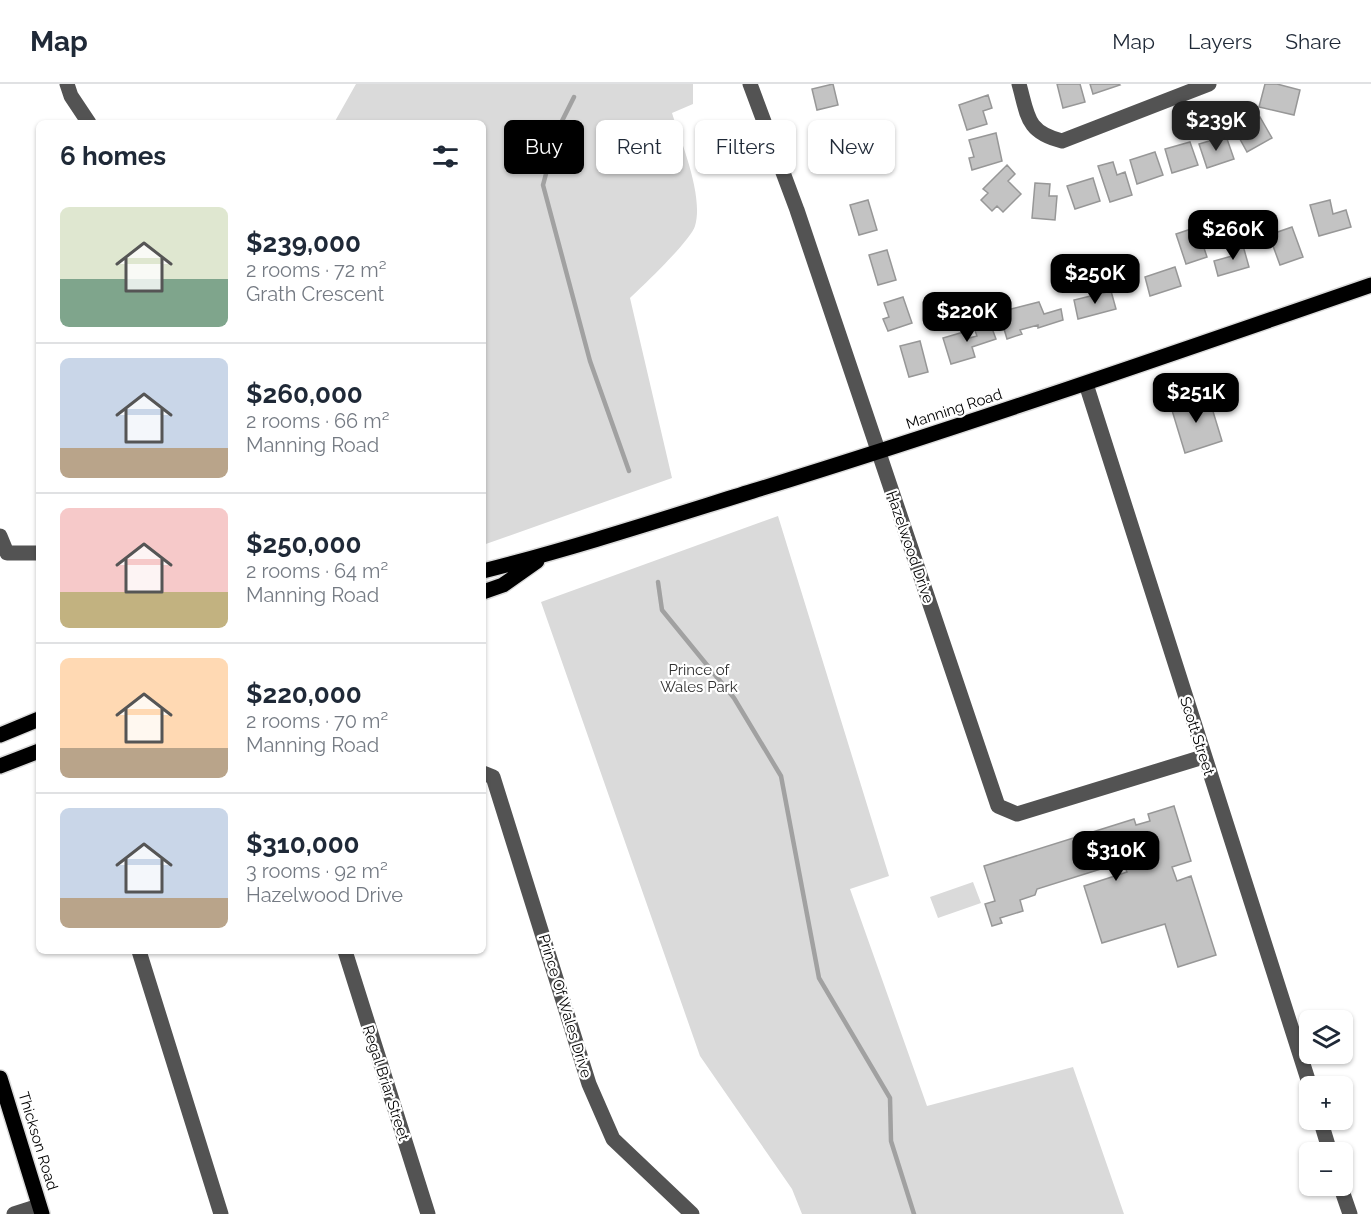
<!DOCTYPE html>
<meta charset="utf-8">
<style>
:root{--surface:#fff;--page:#f2f2f3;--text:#1f2937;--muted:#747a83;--line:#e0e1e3;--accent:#000}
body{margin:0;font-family:Raleway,sans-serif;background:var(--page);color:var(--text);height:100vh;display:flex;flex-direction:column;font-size:22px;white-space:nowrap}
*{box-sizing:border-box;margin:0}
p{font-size:20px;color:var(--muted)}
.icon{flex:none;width:33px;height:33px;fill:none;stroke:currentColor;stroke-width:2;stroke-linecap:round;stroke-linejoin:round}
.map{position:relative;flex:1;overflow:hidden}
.side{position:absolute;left:36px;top:36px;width:450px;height:834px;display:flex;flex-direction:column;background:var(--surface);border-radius:9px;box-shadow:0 2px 4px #0004}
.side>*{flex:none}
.hud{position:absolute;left:504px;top:36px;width:570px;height:54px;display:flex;gap:12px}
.fabs{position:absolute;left:1299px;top:926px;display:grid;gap:12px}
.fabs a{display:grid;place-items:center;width:54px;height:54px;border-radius:9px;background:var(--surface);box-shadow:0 2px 4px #0004;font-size:30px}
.price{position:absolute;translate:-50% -51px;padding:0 14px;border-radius:12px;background:var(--accent);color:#fff;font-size:20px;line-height:39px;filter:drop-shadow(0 2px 3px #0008)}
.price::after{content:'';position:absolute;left:50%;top:36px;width:18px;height:14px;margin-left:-9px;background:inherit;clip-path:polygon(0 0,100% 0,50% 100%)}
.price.active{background:#222;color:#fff}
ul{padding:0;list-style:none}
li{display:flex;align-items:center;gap:18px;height:150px;padding:0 24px}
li+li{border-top:2px solid var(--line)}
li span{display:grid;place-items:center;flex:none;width:168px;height:120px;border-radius:9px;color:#555}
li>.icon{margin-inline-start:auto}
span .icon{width:72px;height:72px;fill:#fffc;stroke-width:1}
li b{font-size:26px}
h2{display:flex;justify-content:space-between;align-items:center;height:72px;padding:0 24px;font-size:26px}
.pill{padding:0 21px;border-radius:9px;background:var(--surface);box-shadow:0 2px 4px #0004;font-size:21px;line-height:54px}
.pill.active{background:var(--accent);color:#fff}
header{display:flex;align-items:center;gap:36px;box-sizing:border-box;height:84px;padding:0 30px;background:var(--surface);border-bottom:2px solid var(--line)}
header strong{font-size:28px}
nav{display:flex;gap:33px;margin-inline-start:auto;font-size:21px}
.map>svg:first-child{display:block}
</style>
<header>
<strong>Map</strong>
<nav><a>Map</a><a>Layers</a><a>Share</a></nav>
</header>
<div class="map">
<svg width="1371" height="1130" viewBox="0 0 1371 1130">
<rect width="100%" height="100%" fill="#fff"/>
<path fill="#dadada" d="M356,0h337v20l-21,9c9,29 32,83 23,113 -4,14 -52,60 -65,72l42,180 -189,67v-422h-149z
M778,432l111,360 -39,13 77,217 146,-39 51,147h-322l-10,-25 -92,-133 -159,-454z
M973,798l8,21 -43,15 -8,-21z"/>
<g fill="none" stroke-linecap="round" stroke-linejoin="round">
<path stroke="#a1a1a1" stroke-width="4.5" d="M574,13l-16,32 -15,56 47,176 39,110
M658,498l4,28 72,88 47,78 38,202 71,120 1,43 23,73"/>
</g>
<path fill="#c3c3c3" stroke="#979797" stroke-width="1.5" d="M833,0l5,21 -21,5 -5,-21z
M1057,0h23l5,18 -22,6z
M1090,0h29l1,1 -27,9z
M1265,0h12l23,6 -6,25 -35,-8z
M988,11l4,13 -9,3 4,13 -20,6 -8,-25z
M1260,33l12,21 -25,14 -12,-22z
M996,49l6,28 -30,9 -3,-12 5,-1 -5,-17z
M1226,52l8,23 -27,9 -8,-24z
M860,56l8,24 -26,8 -8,-24z
M1190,58l8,23 -26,8 -7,-24z
M1155,68l8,23 -26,9 -7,-24z
M1113,78l4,13 8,-3 7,23 -22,7 -12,-36z
M1007,81l8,9 -7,7 13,13 -18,18 -6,-6 -5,5 -11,-11 7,-7 -5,-4z
M1093,94l7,23 -25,8 -8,-23z
M1035,99l15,1 -1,12h8l-2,24 -23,-2z
M868,116l9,30 -18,5 -9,-30z
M1330,116l3,14 13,-4 5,17 -32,9 -9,-31z
M1197,143l10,30 -21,7 -10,-30z
M1292,143l11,30 -23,8 -11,-30z
M1242,158l7,25 -31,9 -4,-15 18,-5 -3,-10z
M887,166l9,30 -18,5 -9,-30z
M1175,183l6,19 -31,10 -5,-19z
M1111,207l5,18 -38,10 -4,-19z
M903,213l9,26 -24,8 -5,-12 6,-2 -5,-14z
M1039,218l5,12 17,-5 2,11 -25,8v-3l-18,5 2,4 -15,5 -8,-27z
M990,239l6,16 -24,8 3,10 -24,7 -8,-26 24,-7 2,7 8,-2 -3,-8z
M920,257l8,31 -19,5 -9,-31z
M1208,311l14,46 -37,12 -14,-46z
M1174,722l17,55 -19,6 5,14 14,-5 25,79 -38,12 -13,-43 -63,19 -18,-57 43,-14 -4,-10 -86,27 -2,6 -15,5 3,11 -23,7 2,5 -10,3 -7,-22 10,-3 -11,-35 150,-47 2,6 14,-4 -2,-7z"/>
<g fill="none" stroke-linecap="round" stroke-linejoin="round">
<g stroke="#dbdbdb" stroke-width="18">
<path id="major" d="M483,487c91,-23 180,-52 270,-80 208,-64 413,-135 618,-206
M483,508l20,-7 34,-24
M0,651l39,-16
M0,682l39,-15
M0,994l42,136"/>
</g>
<path stroke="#535353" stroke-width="15" d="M67,0l4,12 18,27
M750,0l47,126 201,596 19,8 186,-57
M1019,0c9,32 7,48 43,57l147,-57
M1086,300l224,702
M0,452l7,17h32
M483,689l10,4 96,307 24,55 79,75
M139,867l82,263
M345,867l83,263
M1320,1035l10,33
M1340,1101l10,29
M14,1130l25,-8"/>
<use href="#major" stroke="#000" stroke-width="15"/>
</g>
<g text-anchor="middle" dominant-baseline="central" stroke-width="4.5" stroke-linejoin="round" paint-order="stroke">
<g font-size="15" fill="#000" stroke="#fff">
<text transform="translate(954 325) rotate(-18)">Manning Road</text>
<text transform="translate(910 463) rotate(71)">Hazelwood Drive</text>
<text transform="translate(1197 652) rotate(72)">Scott Street</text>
<text transform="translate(565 922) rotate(73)">Prince Of Wales Drive</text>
<text transform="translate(386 999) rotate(72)">Regal Briar Street</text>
<text transform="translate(38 1057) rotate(73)">Thickson Road</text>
</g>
<g font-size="15" fill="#313131" stroke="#fff">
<text x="699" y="586">Prince of<tspan x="699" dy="17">Wales Park</tspan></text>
</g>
</g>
</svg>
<div class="fabs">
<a><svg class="icon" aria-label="layers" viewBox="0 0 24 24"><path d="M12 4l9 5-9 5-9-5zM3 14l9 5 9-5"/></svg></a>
<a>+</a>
<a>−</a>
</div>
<b class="price active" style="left:1216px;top:68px">$239K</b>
<b class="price" style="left:1233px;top:177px">$260K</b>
<b class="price" style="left:1095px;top:221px">$250K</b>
<b class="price" style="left:967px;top:259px">$220K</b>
<b class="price" style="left:1196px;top:340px">$251K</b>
<b class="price" style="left:1116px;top:798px">$310K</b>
<div class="hud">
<a class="pill active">Buy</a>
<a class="pill">Rent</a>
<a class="pill">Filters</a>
<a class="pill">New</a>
</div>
<section class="side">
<h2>6 homes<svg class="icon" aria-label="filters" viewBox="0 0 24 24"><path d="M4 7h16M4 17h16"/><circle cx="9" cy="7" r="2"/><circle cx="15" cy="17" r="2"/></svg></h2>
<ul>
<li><span style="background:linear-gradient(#dfe7d0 60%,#7fa58c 0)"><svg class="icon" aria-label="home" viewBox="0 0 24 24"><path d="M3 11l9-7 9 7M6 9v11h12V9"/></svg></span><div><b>$239,000</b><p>2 rooms · 72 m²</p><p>Grath Crescent</p></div></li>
<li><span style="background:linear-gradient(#c9d6e8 75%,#b9a48a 0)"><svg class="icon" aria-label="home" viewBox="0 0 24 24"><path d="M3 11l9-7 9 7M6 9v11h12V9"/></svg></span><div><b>$260,000</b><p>2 rooms · 66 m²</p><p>Manning Road</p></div></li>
<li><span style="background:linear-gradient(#f6c9c9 70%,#c2b280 0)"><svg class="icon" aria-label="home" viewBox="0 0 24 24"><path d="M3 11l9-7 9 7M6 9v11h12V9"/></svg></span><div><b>$250,000</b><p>2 rooms · 64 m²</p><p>Manning Road</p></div></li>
<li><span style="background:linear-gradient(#ffd9b3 75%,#b9a48a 0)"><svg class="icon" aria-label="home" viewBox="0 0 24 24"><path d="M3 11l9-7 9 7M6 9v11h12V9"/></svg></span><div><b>$220,000</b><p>2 rooms · 70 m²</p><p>Manning Road</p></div></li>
<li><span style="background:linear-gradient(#c9d6e8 75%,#b9a48a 0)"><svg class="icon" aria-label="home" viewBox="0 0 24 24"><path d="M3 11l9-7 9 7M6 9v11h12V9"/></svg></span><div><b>$310,000</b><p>3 rooms · 92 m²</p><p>Hazelwood Drive</p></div></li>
</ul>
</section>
</div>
